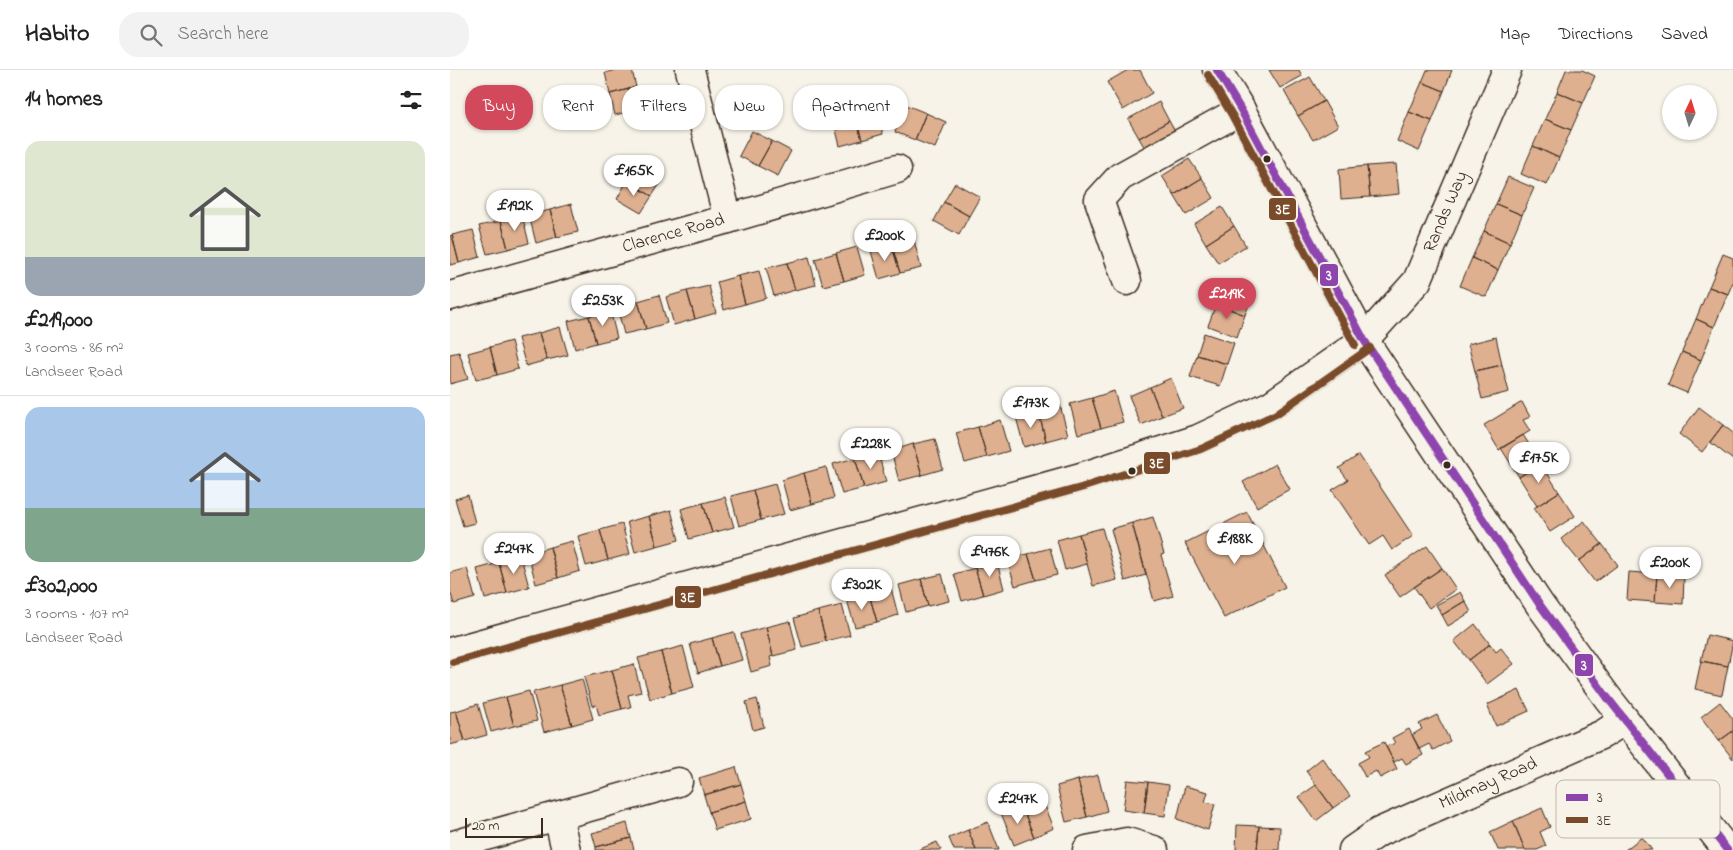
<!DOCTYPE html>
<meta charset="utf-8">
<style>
:root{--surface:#fff;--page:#f2f2f2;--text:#222;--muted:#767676;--line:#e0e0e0;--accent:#d1495b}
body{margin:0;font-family:"Indie Flower",sans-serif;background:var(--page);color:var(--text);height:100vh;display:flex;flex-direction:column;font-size:19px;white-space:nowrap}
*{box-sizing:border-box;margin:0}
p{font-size:16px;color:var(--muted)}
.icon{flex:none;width:28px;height:28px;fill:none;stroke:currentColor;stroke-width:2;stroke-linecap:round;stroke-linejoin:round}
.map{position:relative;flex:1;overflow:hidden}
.drawer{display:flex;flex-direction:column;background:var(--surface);width:450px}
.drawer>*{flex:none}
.top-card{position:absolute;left:15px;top:15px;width:475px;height:45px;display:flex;gap:10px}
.needle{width:32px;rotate:4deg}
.buttons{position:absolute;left:1212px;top:15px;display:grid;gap:10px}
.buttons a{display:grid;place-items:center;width:55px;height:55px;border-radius:50%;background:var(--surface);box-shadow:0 1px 4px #0004;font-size:25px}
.scale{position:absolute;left:15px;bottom:12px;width:78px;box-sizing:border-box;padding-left:5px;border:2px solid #3b2a1e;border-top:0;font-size:14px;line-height:18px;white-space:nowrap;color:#3b2a1e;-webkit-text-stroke:4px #f7f3e8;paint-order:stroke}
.price{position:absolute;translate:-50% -42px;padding:0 11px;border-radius:18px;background:#fff;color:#222;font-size:16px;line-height:32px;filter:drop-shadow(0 1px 2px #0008)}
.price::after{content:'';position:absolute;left:50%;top:30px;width:15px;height:11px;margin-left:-8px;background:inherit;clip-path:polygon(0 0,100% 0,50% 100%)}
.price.selected{background:var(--accent);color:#fff}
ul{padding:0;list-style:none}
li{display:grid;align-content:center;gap:10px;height:265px;padding:0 25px}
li+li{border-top:1px solid var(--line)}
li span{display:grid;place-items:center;height:155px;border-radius:15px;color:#555}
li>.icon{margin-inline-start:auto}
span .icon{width:90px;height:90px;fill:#fffc;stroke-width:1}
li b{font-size:21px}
h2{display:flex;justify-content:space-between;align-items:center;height:60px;padding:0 25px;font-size:21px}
.chip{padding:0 18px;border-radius:20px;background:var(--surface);box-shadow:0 1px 4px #0004;font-size:18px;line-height:45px}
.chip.selected{background:var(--accent);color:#fff}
header{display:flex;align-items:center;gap:30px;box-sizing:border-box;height:70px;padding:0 25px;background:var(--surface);border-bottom:1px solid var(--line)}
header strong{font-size:24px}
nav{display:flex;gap:28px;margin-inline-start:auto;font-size:18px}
.search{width:350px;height:45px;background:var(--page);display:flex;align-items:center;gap:12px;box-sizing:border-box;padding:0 18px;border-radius:20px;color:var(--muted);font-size:19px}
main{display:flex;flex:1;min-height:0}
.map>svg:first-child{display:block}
</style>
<header>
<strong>Habito</strong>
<div class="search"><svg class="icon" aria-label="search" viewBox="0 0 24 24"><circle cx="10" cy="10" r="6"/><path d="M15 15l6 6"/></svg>Search here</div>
<nav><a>Map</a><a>Directions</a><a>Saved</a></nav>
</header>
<main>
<section class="drawer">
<h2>14 homes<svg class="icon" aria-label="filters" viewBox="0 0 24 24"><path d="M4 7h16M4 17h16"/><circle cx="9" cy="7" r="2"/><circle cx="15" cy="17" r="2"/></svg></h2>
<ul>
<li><span style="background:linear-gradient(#dfe7d0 75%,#9aa5b1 0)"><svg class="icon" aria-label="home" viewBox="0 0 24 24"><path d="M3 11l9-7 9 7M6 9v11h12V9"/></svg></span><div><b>£219,000</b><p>3 rooms · 86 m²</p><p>Landseer Road</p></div></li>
<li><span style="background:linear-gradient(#a9c7e8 65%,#7fa58c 0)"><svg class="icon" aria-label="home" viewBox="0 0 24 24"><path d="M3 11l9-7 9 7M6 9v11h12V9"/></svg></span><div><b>£302,000</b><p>3 rooms · 107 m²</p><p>Landseer Road</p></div></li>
</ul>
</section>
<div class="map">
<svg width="1283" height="780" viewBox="0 0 1283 780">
<rect width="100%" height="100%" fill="#f7f3e8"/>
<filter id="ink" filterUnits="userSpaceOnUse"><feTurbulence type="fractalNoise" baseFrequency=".02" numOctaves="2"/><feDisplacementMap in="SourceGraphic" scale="10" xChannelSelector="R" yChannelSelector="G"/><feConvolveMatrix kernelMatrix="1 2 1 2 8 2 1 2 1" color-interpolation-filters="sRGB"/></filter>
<g filter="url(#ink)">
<path fill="#deb090" stroke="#3b2a1e" d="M165,0h17l4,17 -26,7 -5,-21z
M678,0h12l12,23 -29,17 -16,-28z
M819,0h30l3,6 -22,12z
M977,0h25l-8,21 -22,-9z
M1116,0h16l13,6 -12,27 -26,-11z
M860,7l14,24 -26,15 -14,-25z
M972,12l22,9 -12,30 -23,-9z
M186,17l5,22 -26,6 -5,-21z
M1107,22l26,11 -12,27 -26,-11z
M874,31l14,25 -25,14 -15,-24z
M709,32l10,19 -30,17 -11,-19z
M456,35l20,8 -11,27 -20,-8z
M425,36l8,28 -21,6 -8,-28z
M404,42l8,28 -22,6 -7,-28z
M959,42l23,9 -13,30 -22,-10z
M476,43l20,9 -11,26 -20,-8z
M1095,49l26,11 -12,28 -26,-12z
M719,51l11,19 -30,17 -11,-19z
M302,61l20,10 -14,25 -19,-10z
M322,71l19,10 -13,25 -20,-10z
M1083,76l26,12 -12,27 -26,-11z
M739,89l13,19 -28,17 -12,-19z
M188,94l25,15 -11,17 -25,-15z
M946,94l3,30 -29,3 -3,-31z
M917,96l3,31 -29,2 -2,-30z
M1058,107l26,11 -12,27 -26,-11z
M752,108l12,20 -28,17 -12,-20z
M177,111l25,15 -11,17 -24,-14z
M505,113l25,14 -11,19 -25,-14z
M494,132l25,14 -10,19 -25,-14z
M121,134l7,28 -21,5 -7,-27z
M1046,134l26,11 -12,28 -26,-12z
M772,137l12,19 -28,18 -12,-20z
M100,140l7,27 -21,6 -7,-28z
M72,145l7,28 -21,6 -7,-28z
M51,151l7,28 -21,5 -8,-28z
M784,156l12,20 -28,17 -12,-19z
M23,160l7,27 -21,6 -7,-28z
M1034,161l26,12 -12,27 -26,-12z
M2,165l7,28 -9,2v-29z
M464,170l7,28 -21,5 -8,-27z
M442,176l8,27 -21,6 -8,-28z
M407,177l8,28 -21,6 -8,-28z
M386,183l8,28 -21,5 -8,-27z
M1273,184l10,4v24l-5,12 -19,-7z
M359,187l7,28 -21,5 -8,-27z
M1022,188l26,12 -12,27 -26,-11z
M337,193l8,27 -21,6 -8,-28z
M309,201l7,27 -21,6 -7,-28z
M288,206l7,28 -21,6 -7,-28z
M773,213l30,11 -8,21 -29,-11z
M259,216l7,27 -21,6 -8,-28z
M1259,217l19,7 -14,33 -18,-8z
M237,221l8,28 -21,6 -8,-28z
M209,225l8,28 -21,6 -8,-28z
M188,231l8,28 -22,5 -7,-27z
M766,234l29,11 -8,22 -29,-11z
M160,240l7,28 -21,5 -7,-27z
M139,246l7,27 -21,6 -7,-28z
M1246,249l18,8 -13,33 -19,-8z
M110,257l8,28 -21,5 -8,-27z
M89,263l8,27 -21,6 -8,-28z
M754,263l30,10 -7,21 -30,-9z
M1046,267l6,28 -27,6 -7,-27z
M61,271l7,28 -21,6 -7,-28z
M40,277l7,28 -21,5 -8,-27z
M9,282l9,27 -18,5v-30z
M1232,282l19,8 -14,33 -19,-8z
M747,285l30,9 -7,22 -30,-9z
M1052,295l7,27 -27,7 -7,-28z
M721,308l12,30 -21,8 -12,-29z
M700,317l12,29 -21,9 -12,-29z
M664,321l9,31 -22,6 -9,-30z
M642,328l9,30 -23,6 -8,-30z
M1072,332l8,15 -7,3 7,11 -31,19 -15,-25z
M610,335l8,30 -22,6 -8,-31z
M1249,337l24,18 -21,27 -23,-18z
M588,340l8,31 -22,6 -8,-30z
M550,350l9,31 -22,6 -9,-30z
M1273,355l10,8v27l-23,-18z
M528,357l9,30 -22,6 -9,-30z
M1073,365l18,28 -22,14 -18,-29z
M485,369l8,30 -21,6 -9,-31z
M463,374l9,31 -23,6 -8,-30z
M428,382l8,30 -22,6 -9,-30z
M909,385l54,81 -21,14 -9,-14 -14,9 -37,-55 16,-10 -9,-12z
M405,388l9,30 -22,6 -9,-30z
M1091,393l18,29 -22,14 -18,-29z
M825,394l15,25 -33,18 -14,-25z
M376,397l8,31 -22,6 -8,-31z
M354,403l8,31 -22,6 -8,-30z
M325,414l9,30 -23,6 -8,-30z
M303,420l8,30 -22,6 -8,-30z
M1109,422l16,24 -25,16 -16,-24z
M18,425l7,28 -12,3 -8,-27z
M275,427l9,30 -22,6 -9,-30z
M253,433l9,30 -23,6 -8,-30z
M221,440l8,30 -22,6 -8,-30z
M797,442l38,75 -61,31 -39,-75z
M199,446l8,30 -22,6 -8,-30z
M703,447l11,37 -3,1 12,41 -19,5 -22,-78z
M1134,451l18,23 -23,17 -18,-22z
M682,453l14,52 -21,6 -14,-52z
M172,454l8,30 -22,6 -8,-30z
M652,458l15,52 -24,6 -14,-52z
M150,460l8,30 -22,6 -8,-30z
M629,464l8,30 -22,6 -8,-30z
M122,471l8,30 -22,7 -8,-31z
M1152,474l16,21 -23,17 -16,-21z
M977,476l15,22 -42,29 -15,-22z
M100,477l8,31 -22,6 -8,-30z
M600,478l7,27 -21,5 -8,-26z
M578,484l8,26 -21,6 -8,-27z
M71,487l8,30 -22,6 -8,-30z
M547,492l7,27 -21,6 -8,-27z
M49,493l8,30 -22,6 -8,-30z
M17,498l8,30 -21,6 -4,-13v-18z
M525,498l8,27 -21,6 -8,-27z
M992,498l14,21 -27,19 -15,-21z
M1179,502l28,2 -2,28 -28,-2z
M492,504l7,27 -21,5 -7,-27z
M1207,504l27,2 -1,28 -28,-2z
M471,509l7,27 -22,6 -7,-27z
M441,518l7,27 -21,7 -8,-28z
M1010,522l5,9 -23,14 -6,-10z
M419,524l8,28 -22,5 -8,-27z
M1015,531l6,11 -23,14 -6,-11z
M392,535l8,30 -24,6 -8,-30z
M368,541l8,30 -24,6 -8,-29z
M340,551l7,29 -24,6 -7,-29z
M1025,554l15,20 -21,16 -15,-19z
M316,557l7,29 -3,1 2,9 -21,6 -10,-38z
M284,562l8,28 -22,6 -8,-28z
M1257,565l26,6 -5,25 -27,-5z
M262,568l8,28 -22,7 -8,-29z
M1040,574l6,8 5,-4 13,16 -27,20 -18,-24z
M233,576l11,41 -22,6 -11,-41z
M211,582l11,41 -22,6 -12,-41z
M1251,591l27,5 -6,29 -27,-6z
M184,594l7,28 -13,3 3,12 -9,2 -10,-39z
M162,600l10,39 -23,6 -3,-10 -4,1 -8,-29z
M132,609l11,40 -21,6 -12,-40z
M110,615l12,40 -28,7 -11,-40z
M1069,620l10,21 -33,15 -9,-21z
M79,621l8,30 -23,5 -8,-29z
M56,627l8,29 -23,6 -8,-29z
M307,629l7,28 -11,3 -7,-28z
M1270,632l13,17v12l-14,10 -18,-24z
M28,634l9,31 -22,6 -9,-30z
M6,641l9,30 -15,4v-33z
M987,645l13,26 -17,9 -4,-6 -10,5 -7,-14 10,-6 -3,-5z
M959,659l14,26 -17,9 -4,-6 -8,4 -8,-15 9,-4 -3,-5z
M1283,661v28l-14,-18z
M934,672l13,27 -17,9 -4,-7 -11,6 -7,-14 11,-6 -4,-6z
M872,688l28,38 -17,12 -27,-37z
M286,697l5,17 -37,11 -5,-17z
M648,705l9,36 -20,6 -9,-37z
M628,710l9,37 -21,5 -9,-36z
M677,710l21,2 -4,31 -21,-3z
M698,712l21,3 -4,31 -21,-3z
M291,714l5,17 -37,11 -5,-17z
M866,715l17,23 -17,13 -17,-24z
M735,716l23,6 -3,10 10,2 -7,26 -31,-11z
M591,726l13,32 -20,9 -13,-33z
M296,731l5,18 -36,11 -6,-18z
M571,734l13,33 -20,8 -13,-32z
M1092,738l8,19 -10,5 6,14 -9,4h-12l-12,-29z
M1063,751l12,29h-27l-8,-18z
M538,752l11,28h-23l-8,-20z
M177,753l4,15 -35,9 -4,-14z
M787,755l22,1 -2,24h-21z
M809,756l21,1 -1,23h-22z
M518,760l8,20h-22l-5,-12z
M1192,767l10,13h-27z
M181,768l3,12h-38v-3z
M487,772l4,8h-23z"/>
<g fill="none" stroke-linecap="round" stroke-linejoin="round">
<g stroke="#3b2a1e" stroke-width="31">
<g id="minor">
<path d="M240,0l38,149"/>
<path d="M767,0l24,40 123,230 176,265 67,92 120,153"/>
<path d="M677,211l-28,-81 21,-23 121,-67"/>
<path id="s1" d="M0,226l278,-77 169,-50"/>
<path id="s2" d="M0,582l631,-175 117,-38 73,-34 93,-65 53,-59 90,-211"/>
<path d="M108,746l8,34"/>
<path d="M0,776l228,-64"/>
<path d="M637,780l40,-8 27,8"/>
<path id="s3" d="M903,780l26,-18 224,-98 22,-14"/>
</g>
</g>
<use href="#minor" stroke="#f7f3e8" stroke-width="28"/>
<g stroke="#f7f3e8" stroke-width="11">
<path id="bus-1" d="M767,0l24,40 123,230 176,265 67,92 120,153"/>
</g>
<g stroke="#f7f3e8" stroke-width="11">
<path id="bus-2" d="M758,5l24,40 123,230
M3,592l631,-175 117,-38 75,-35 94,-66"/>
</g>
<use href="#bus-1" stroke="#8e44ad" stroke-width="8"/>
<use href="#bus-2" stroke="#7a4b2a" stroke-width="8"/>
</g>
</g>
<g fill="#3b2a1e" stroke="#f7f3e8" stroke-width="2">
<circle cx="817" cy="89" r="4.5"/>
<circle cx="997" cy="395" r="4.5"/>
<circle cx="682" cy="401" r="4.5"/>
</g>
<g text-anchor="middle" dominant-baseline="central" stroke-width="4.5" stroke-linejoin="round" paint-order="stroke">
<g font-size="18" fill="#3b2a1e" stroke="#f7f3e8">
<text stroke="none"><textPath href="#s2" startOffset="1126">Rands Way</textPath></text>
<text stroke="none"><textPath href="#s1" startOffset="232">Clarence Road</textPath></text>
<text stroke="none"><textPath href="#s3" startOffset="151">Mildmay Road</textPath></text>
</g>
</g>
<rect x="1106" y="710" width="164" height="58" rx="8" fill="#f7f3e8" stroke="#bfb7ab" stroke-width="1"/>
<rect x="1116" y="724" width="22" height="7" fill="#8e44ad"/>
<rect x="1116" y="747" width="22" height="6" fill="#7a4b2a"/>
<g font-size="14" fill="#3b2a1e">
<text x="1147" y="732">3</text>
<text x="1147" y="755">3E</text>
</g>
<g stroke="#f7f3e8" stroke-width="2">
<rect x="818" y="127" width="29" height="24" rx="5" fill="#7a4b2a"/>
<rect x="869" y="193" width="20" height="24" rx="5" fill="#8e44ad"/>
<rect x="693" y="381" width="28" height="24" rx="5" fill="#7a4b2a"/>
<rect x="224" y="515" width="28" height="24" rx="5" fill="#7a4b2a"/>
<rect x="1124" y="583" width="20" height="24" rx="5" fill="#8e44ad"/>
</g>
<g font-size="14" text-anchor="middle" font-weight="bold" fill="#fff">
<text x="833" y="144">3E</text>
<text x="879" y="210">3</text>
<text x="707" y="398">3E</text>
<text x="238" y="532">3E</text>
<text x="1134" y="600">3</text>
</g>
</svg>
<div class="buttons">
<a><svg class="needle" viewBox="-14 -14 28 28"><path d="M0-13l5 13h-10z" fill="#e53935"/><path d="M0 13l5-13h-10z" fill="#767676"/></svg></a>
</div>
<div class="scale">20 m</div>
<b class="price" style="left:184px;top:127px">£165K</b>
<b class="price" style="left:65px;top:162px">£192K</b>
<b class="price" style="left:435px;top:192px">£200K</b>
<b class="price selected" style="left:777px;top:250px">£219K</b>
<b class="price" style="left:153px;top:257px">£253K</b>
<b class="price" style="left:581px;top:359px">£173K</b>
<b class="price" style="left:421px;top:400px">£228K</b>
<b class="price" style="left:1089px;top:414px">£175K</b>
<b class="price" style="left:785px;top:495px">£188K</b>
<b class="price" style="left:64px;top:505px">£247K</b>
<b class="price" style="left:540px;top:508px">£476K</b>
<b class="price" style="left:1220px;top:519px">£200K</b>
<b class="price" style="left:412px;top:541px">£302K</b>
<b class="price" style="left:568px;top:755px">£247K</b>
<div class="top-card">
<a class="chip selected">Buy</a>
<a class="chip">Rent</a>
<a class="chip">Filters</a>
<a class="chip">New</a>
<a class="chip">Apartment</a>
</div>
</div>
</main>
